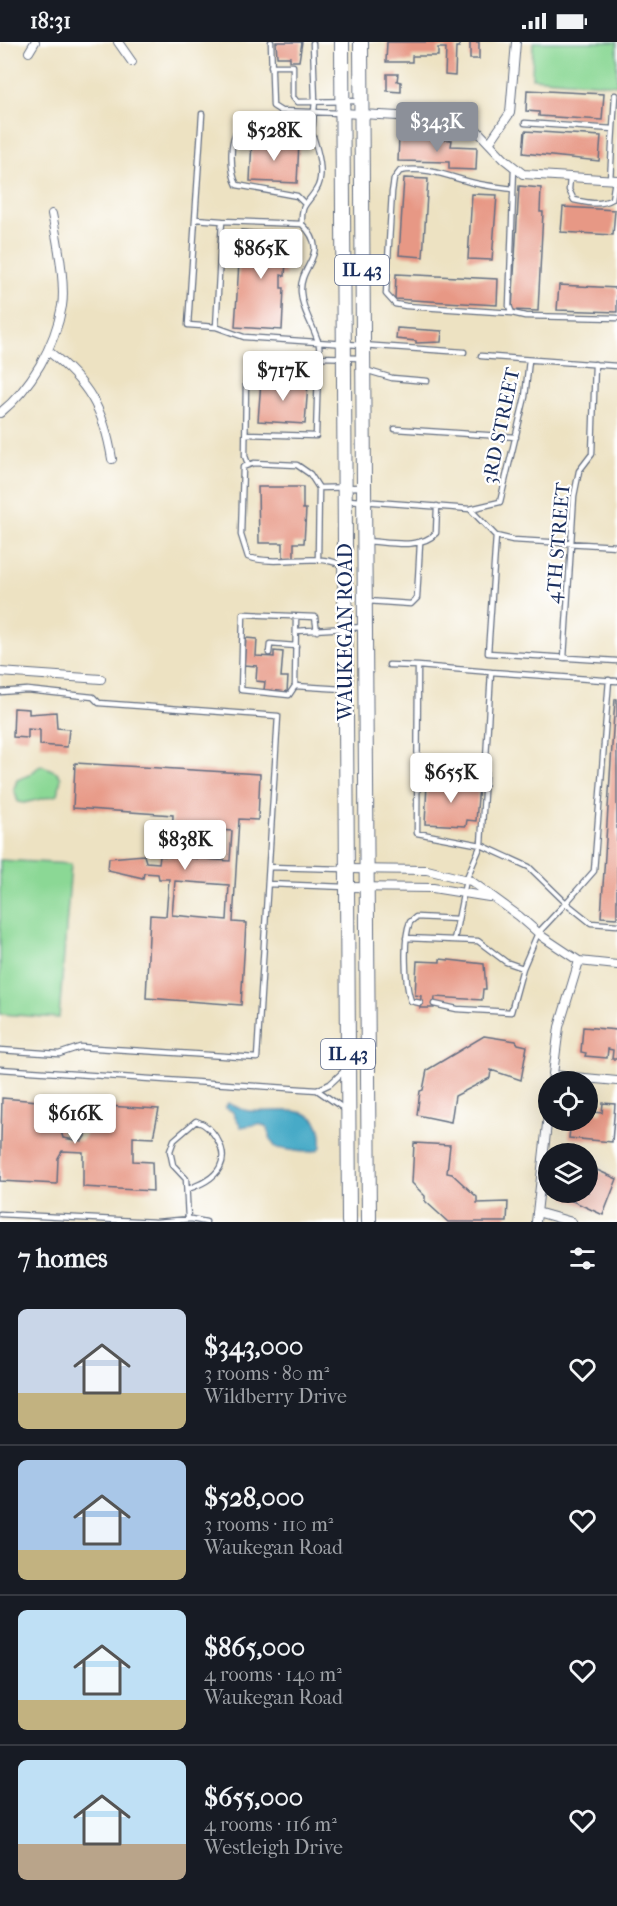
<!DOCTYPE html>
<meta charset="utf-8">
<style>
:root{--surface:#171b24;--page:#20242c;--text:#f1f3f6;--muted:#9ea1a6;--line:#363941;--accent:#8c9099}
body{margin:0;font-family:"IM FELL French Canon",serif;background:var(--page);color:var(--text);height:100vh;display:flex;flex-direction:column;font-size:22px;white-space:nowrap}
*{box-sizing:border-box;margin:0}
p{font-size:20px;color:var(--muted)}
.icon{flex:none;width:33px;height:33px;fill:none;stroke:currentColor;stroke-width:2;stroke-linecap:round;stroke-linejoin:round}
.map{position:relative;height:1180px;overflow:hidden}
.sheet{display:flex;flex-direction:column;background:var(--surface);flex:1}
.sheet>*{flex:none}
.tools{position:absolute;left:538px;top:1029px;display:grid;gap:12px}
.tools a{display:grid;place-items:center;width:60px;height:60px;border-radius:50%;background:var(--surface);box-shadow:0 6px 24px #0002;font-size:30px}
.price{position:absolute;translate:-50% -51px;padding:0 14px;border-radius:6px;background:#fff;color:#222;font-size:20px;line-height:39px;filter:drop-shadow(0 2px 3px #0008)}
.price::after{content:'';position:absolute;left:50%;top:36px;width:18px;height:14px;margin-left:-9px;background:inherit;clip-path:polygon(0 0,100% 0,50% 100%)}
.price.selected{background:var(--accent);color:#fff}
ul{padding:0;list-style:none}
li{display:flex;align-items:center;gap:18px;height:150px;padding:0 18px}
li+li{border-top:2px solid var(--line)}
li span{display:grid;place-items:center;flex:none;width:168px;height:120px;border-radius:9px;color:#555}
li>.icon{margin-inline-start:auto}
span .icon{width:72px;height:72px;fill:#fffc;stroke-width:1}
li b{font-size:26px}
h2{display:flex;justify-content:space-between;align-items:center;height:72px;padding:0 18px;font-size:26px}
.status{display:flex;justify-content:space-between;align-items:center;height:42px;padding:0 30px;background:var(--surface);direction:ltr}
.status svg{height:16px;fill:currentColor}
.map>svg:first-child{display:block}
</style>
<div class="status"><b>18:31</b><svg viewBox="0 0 49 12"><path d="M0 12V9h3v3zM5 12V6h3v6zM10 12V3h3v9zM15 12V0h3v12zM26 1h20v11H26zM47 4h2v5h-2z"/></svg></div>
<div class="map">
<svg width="617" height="1180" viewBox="0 0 617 1180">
<rect width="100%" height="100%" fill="#fff"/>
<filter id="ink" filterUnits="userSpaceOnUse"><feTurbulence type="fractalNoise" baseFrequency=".0167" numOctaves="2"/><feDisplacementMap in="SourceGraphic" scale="12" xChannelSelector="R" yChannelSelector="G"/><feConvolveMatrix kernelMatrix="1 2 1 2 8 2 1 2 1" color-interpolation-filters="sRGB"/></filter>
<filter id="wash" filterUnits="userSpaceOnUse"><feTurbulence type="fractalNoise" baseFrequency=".008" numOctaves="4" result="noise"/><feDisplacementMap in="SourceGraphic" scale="24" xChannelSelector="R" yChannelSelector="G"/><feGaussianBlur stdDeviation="1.35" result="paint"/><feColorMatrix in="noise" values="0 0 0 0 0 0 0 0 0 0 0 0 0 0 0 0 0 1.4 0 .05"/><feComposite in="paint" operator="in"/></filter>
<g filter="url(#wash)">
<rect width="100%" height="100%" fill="#ede2c2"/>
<path fill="#8bd895" stroke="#53847a" stroke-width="1.5" d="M533,0h84v43l-85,-7z
M41,723l16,7 4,6 -3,17 -34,8 -6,-1 -4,-13 3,-9 12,-5z
M0,818l71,4 -12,154 -59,-4z"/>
<path fill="#47aac7" stroke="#316c92" stroke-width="1.5" d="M228,1061c7,3 15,8 23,8 30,3 74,-13 70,36 -10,10 -31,2 -45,1l-6,-9 -3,-12 -8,-3 -18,3 -9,-16 -7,-3z"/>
<g id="blocks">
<path fill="#e79885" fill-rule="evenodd" d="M276,0h26l-3,19h-9v-4h-13z
M387,0h72v5h-3l-1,29 -10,-1 1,-27h-8v8h-26v6h-26z
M470,0h9v17h-9z
M387,32h11l-1,7 4,1v10l-14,-1z
M527,48l77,4 -2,26 -63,-4v-4l-13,-1z
M525,89l76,5 -2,25 -76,-8z
M399,95l53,3 -1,6 26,1 -1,23 -27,-1v-7l-51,-1z
M252,98l47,3 -2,40 -47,-2z
M404,136l24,1 -5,78 -24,-2z
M519,144l22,2 -1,24h3l-5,99 -26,-1z
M472,152l25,1 -5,65 -24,-1z
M563,165l52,3 -2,25 -52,-3z
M241,188l47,3 -3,43 -4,-1v13h3l-2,42 -47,-3z
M396,232l102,5 -1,26 -102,-6z
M559,243l58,3v24l-60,-2z
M397,286l45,3 -1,11 -25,1v-2l-20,-2z
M261,339l47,3 -3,40 -47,-3z
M258,445h45v22h3l-2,34h-10v17l-11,1v-18h-24z
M246,596l11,1 -1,17 18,1v-6l9,1 -2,25h7l-1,15 -23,-2 1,-8 -9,-1 1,-15 -13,-1z
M615,657h2v219l-16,-1z
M14,666l15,1v5l27,-2 1,16 12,1 -2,18 -27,-2v-15l-12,-1v9l-15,-1z
M75,721l185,11 -2,46 -19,-1 -6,103 13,1 -5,82 -95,-7 4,-83 16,1 3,-37h-10l-1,-5 -14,-1 -1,5 -35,-8 1,-12 35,-3 2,7 13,1 1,-7 11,1 2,-42 -100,-7zM178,785l54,4 -2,30 -54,-4zM175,839l54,4 -2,35 -55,-5z
M427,741l52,3 -3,35 -9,-1 -1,6 -41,-2z
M440,917l44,5 2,25h-3l-1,11 -47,-3 -1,11h-14l1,-12 -6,-1 2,-34 23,1z
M583,985l34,3v29h-5l1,-9 -5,-1 -1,9 -22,-2 1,-3 -5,-1z
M484,994l32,5 2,3 9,2 -6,34 -30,-10 -1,8 -35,18 -4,26 -34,-7 3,-24 3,-1 4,-20z
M2,1056l60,5 -1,28 2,7 19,3 5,-8 1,-28 71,4 -6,29 -20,-1v24l19,1 1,29 -70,-4v-35l-21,-1 -4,7 -1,26 -57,-3z
M588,1060h7l-1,10 8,1 1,-10 12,1 -3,38 -43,-4 2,-18h17z
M414,1101l36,2 -3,28 5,1 25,23v6l31,-1 -1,20h-59l-23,-21v-5l-13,-13z
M588,1124l29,13 -14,36 -39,-18 2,-5h22z"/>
</g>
</g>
<g filter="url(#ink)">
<use href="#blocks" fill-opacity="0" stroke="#646e81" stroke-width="1.5"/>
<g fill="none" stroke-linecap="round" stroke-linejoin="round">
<g stroke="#646e81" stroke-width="7">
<path id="service" d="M271,0l2,64 8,5 59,2
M271,24h22v31l4,5 62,-1
M202,72l-14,211 28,2
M525,81l88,6
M312,91l3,-32 -2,-58
M514,126l-5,138 3,7 13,3 92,2
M570,135l-1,13 5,10c13,3 27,6 38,-1l3,-19
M610,138l5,-85
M512,147c-13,-2 -26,-3 -38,-6 -24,-6 -48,-17 -74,-12l-6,8 -2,13 -6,102 9,10 11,2 106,7
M304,161l-7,-7 -60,-11c-7,-13 -9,-51 5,-59l62,4 8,3c5,15 14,42 4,57 -10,16 -15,13 -14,34 30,30 -3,40 -1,68 1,19 14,36 18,53 1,8 0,16 -1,24
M195,177l27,2
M302,182l-80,-3 -6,106 28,10 220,15
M481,314l136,10
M319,315l42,1
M365,328l27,8 35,3
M395,387l121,8
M246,392l70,2 2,-67 -58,-3 -13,3 -1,11 -1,76 3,8
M319,446l42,-1
M348,458l122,9 30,-7 25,-105 4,-37
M470,467l26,27 17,4 104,6
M496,494l-8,117 129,8
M366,499c22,1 54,9 70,-8l1,-27
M318,517l1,-71 -9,-14 -13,-9 -43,-2 -11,4 -2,68 7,22c31,10 64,-5 94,8
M367,559l44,3 6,-6 3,-55
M296,575l-1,69 48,3
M296,589l68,-4
M269,611l1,-9 26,2
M564,616l10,-162 5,-25 13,-17 3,-90
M389,623l29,1 -1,167 64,12 10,-173 -73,-6
M491,630l126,9
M609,638l-15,191 -28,32 25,20 26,2
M295,644l-6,9 -48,-5 2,-76 72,3 2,14
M0,650l27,-2 66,7 6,6 179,13 -21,342 -177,-11 -21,7 -59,-4
M481,803l48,22 37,36 -28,30 -15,35 -17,-6 -28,-21 -24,-1 12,-60z
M269,825l75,2
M268,842l78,3
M406,896l48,2
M420,961l-9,-2c-6,-16 -8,-63 -1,-79l6,-5 42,2
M434,962l23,5 54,3 12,-44
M0,1027l317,21 29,20
M317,1048l13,-6 14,-13
M0,1172l156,8 35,-3 15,3
M188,1177l-2,-40 -13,-14 -3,-14 4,-11 22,-19c16,5 33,29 24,46 -6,12 -21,18 -32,22"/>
</g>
<g stroke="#646e81" stroke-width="10">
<path id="minor" d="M118,0l14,20
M29,10l6,-10
M342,71l94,5 34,5 34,36 19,15 94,6
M490,100l20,-29 6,-71
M48,309c40,31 56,58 64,108
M0,371c31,-25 55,-67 62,-107 4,-24 -5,-68 -10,-92
M0,630l101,7
M346,827l81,1 44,11 48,35 24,21 36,24 38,4
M347,845l86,1 56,9
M553,1033l64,6
M552,1040l7,-55 20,-66
M537,1170l35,10
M536,1180l13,-116"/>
</g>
<g stroke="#646e81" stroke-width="16">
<path id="primary" d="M342,0l7,1180
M361,0l8,1180"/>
</g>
<use href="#service" stroke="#fff" stroke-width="4.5"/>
<use href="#minor" stroke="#fff" stroke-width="8"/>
<use href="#primary" stroke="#fff" stroke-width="14"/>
</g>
</g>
<g text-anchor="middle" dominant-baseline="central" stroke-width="4.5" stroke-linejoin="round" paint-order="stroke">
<g fill="#fff" stroke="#5f6d8e" stroke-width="1.5">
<rect x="335" y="213" width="54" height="30" rx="4.5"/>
<rect x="321" y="997" width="54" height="30" rx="4.5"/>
</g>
<g font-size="18" font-weight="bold" fill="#1b2f5e">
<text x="362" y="228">IL 43</text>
<text x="348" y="1012">IL 43</text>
</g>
<g font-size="20" fill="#1b2f5e" stroke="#fff">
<text transform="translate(501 384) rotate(-78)">3RD STREET</text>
<text transform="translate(558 501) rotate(-85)">4TH STREET</text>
<text transform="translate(345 590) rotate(-90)">WAUKEGAN ROAD</text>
</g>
</g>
</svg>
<div class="tools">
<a><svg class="icon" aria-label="locate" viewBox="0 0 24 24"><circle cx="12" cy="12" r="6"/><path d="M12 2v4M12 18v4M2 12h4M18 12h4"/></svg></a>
<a><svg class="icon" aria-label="layers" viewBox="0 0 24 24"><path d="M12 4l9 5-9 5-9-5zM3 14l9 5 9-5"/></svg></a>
</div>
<b class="price selected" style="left:437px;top:111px">$343K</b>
<b class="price" style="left:274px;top:120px">$528K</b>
<b class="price" style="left:261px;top:238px">$865K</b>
<b class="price" style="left:283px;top:360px">$717K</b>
<b class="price" style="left:451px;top:762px">$655K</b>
<b class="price" style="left:185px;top:829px">$838K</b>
<b class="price" style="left:75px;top:1103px">$616K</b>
</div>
<section class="sheet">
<h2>7 homes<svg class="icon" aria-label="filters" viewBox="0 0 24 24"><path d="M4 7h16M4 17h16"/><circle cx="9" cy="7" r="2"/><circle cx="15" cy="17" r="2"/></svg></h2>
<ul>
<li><span style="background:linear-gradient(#c9d6e8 70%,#c2b280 0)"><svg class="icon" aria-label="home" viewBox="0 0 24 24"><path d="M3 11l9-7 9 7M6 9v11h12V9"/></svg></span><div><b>$343,000</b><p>3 rooms · 80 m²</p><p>Wildberry Drive</p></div><svg class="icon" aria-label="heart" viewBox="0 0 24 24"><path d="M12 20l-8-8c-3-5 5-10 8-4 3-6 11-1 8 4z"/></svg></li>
<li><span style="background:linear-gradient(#a9c7e8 75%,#c2b280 0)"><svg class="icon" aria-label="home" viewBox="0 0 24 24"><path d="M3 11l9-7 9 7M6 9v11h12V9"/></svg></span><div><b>$528,000</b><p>3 rooms · 110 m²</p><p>Waukegan Road</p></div><svg class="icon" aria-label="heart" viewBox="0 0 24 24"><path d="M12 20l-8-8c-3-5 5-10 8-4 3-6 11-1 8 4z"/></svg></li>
<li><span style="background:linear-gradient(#bfe0f5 75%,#c2b280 0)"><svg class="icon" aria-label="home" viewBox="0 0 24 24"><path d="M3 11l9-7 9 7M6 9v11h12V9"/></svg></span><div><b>$865,000</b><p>4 rooms · 140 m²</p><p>Waukegan Road</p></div><svg class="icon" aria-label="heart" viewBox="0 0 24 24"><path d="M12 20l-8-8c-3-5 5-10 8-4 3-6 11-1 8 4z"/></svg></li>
<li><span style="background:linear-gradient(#bfe0f5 70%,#b9a48a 0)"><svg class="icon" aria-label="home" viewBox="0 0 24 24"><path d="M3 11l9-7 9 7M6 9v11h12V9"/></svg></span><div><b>$655,000</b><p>4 rooms · 116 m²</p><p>Westleigh Drive</p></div><svg class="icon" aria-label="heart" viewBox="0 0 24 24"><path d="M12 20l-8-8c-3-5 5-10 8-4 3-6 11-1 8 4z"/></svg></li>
</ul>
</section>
